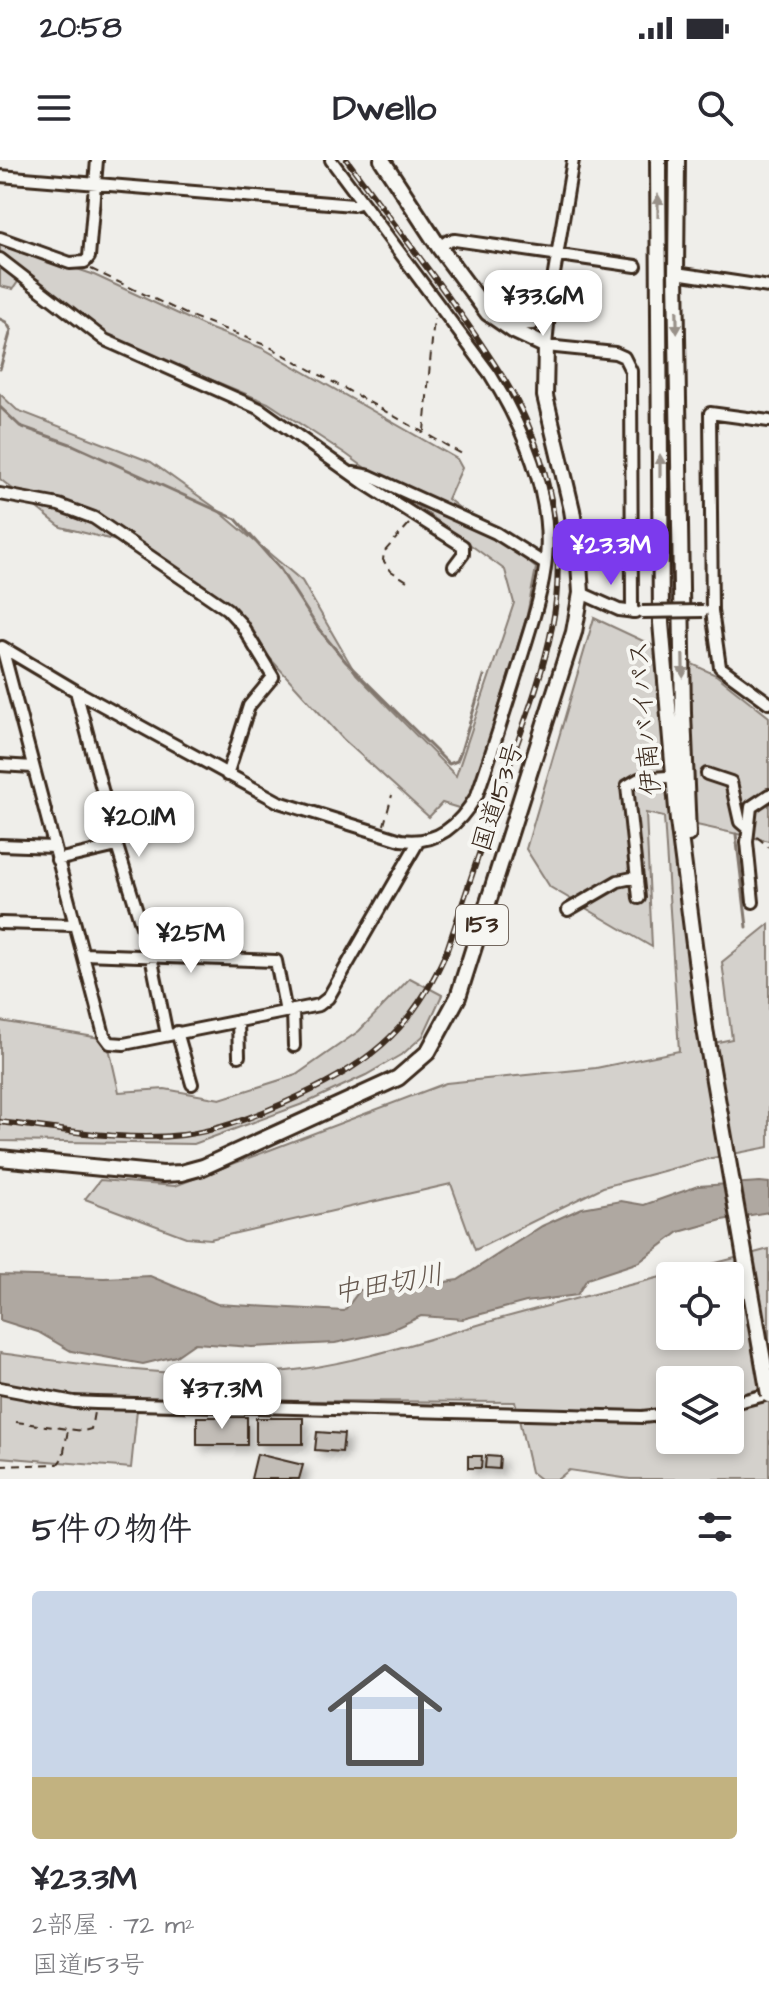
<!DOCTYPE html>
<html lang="ja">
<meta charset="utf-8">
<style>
:root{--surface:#fff;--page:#f7f7f7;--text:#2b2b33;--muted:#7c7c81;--line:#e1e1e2;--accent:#7c3aed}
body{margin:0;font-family:"Architects Daughter","Klee One",sans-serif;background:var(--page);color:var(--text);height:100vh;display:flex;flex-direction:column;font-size:30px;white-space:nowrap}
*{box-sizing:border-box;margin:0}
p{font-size:26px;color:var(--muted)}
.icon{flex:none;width:44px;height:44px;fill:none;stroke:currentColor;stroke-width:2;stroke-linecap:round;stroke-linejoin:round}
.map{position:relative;height:1319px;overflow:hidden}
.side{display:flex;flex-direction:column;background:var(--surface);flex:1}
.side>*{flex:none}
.fabs{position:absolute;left:656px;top:1102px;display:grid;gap:16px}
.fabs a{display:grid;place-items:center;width:88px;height:88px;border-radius:8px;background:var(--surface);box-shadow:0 4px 12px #0003;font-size:40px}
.price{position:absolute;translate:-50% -68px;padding:0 18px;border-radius:16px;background:#fff;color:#222;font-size:26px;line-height:52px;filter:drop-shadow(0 2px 4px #0008)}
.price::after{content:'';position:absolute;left:50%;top:48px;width:24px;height:18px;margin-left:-12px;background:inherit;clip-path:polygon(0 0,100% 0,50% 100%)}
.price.current{background:var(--accent);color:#fff}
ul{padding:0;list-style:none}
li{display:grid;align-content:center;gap:16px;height:424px;padding:0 32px}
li+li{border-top:2px solid var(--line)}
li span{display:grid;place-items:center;height:248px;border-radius:8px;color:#555}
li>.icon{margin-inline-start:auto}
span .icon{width:144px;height:144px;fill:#fffc;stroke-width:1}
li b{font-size:34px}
h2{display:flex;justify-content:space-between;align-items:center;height:96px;padding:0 32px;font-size:34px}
.status{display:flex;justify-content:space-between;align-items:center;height:56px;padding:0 40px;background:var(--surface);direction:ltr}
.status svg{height:22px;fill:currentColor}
header{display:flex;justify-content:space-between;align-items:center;height:104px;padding:0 32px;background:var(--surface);font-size:36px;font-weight:700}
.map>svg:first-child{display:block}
</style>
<div class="status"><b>20:58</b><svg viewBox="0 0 49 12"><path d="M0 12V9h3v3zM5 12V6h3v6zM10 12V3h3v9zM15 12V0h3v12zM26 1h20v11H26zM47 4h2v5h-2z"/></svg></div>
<header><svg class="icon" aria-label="menu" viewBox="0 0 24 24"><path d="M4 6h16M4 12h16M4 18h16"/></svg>Dwello<svg class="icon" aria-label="search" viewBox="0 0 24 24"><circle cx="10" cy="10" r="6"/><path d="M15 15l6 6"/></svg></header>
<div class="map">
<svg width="769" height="1319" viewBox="0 0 769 1319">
<defs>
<filter id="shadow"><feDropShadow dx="5.5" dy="5.5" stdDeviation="4" flood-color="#0004"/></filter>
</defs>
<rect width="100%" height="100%" fill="#efeeea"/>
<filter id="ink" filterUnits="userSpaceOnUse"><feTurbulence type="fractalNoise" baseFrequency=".0125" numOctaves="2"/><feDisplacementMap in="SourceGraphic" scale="16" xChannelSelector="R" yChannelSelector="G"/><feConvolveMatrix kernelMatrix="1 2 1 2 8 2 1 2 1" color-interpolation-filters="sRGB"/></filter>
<g filter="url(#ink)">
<path fill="#d4d1cc" stroke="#887e75" stroke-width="2" fill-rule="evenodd" d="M0,83l92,31 119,55 51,19 195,111 5,9 -14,31 88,69 -9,47 -53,173 -12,21 -20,-6 -13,14 -86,-78 -132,-146 -78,-48 -72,-18 -61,-48v-85l17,16 134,52 63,45 88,74 54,93 100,102 58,-173 -9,-33 -159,-116 -78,-51 -162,-67 -82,-63 -11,16 -13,-3z
M594,458l122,57 53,42v124l-95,-21 26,226 32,-7 -10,-77 47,-38v223l-57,11 -109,29 -128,63 -24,-66 -241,55 -24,-2 -101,-38 15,-19 75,6 271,-103 150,-15 83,-17 -15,-234 -18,-4 6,134 -102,-60 -24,-38z
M410,818l32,17 -19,41 -19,17 -38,22 -58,27 -114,42 -194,-3v-120l100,17 10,14 9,40 46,-3 55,10 76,-24 63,-44z
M769,1089v230h-139l-61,-9 -11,9h-18l-9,-7 -16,-70 -377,-2 -7,68 -131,-11v-104c100,14 202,30 303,16 65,-9 126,-31 189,-48 92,-26 185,-47 277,-72zM670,1116h60v60h-60zM670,1220h60v60h-60z"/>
<path fill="#afa8a1" stroke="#81766d" stroke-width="2" d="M760,1022l9,1v29l-47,8 -43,12 -40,30 -52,17 -10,16 -51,7 -63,17 -42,-3 -34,16 -52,11 -83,4 -57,-4 -19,13 -33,8 -72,-13 -33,-19 -38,-12v-45l104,3 46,-2 67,28 127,7 16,-21 38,-1 60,-9 84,-54 40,-18 39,-7 23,4 54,-19z"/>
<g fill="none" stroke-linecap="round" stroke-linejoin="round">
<path stroke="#81766d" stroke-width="3" d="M0,159l6,3 5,8 -11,39
M0,247l20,19 53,19 163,74 44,50 38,59 28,34 103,102 8,-3 4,-10 23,-75
M736,674l11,93"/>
</g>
<path fill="#c2bdb7" stroke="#3b2a1e" stroke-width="2" filter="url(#shadow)" d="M197,1257h50v28h-50z
M256,1258h47v26h-47z
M317,1272l27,2 -2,18 -27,-2z
M257,1294l46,11 -4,14h-48z
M468,1296h14l-1,12h-13z
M486,1296l14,1 -1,12 -14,-1z"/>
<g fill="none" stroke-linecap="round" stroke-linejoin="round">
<g stroke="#3b2a1e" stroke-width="16">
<path id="minor" d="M573,0l-22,132 -5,54 69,7 9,4 7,14 1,241
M0,16l353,29 9,-3
M0,78l70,25 15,-1 4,-5 8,-97
M439,87l9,-6 7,-1 181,26
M0,99l105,81 155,69 104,74 99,63v8l-9,12
M676,113l93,14
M510,165l23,-1 13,-20
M769,261l-59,-8 2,198 8,56 49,36
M353,313l17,3 126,57 49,31
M0,334l59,11 35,13 133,91 14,15 32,53 -24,29 -22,69
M581,433l38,17 16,2
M2,487l74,44 203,111 122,38c37,5 58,-15 76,-45 17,-49 32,-97 47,-146 9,-29 19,-59 22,-90 6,-64 -23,-132 -56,-185l-159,-214
M2,487l102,388 6,8 14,1 195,-39 9,-7 90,-156
M76,531l41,155 34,110 16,79
M0,605l33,2
M707,614l24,8 9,40 7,6
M0,685l54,2
M57,700l60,-14
M639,738l-12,-112 12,-7 28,-2
M753,742l-6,-60 4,-35 18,-12
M568,750l50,-29 19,-4
M0,763l74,2
M83,794l193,7 10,51
M293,850l1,36
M238,861l1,35
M177,872l15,52
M0,1228l74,14 22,1 546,14 28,-3
M730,1244l39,-10"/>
</g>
<g stroke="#3b2a1e" stroke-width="20">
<path id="highway" d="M658,0l3,463 17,198 27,208
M677,0l-1,113 7,440 5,121
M0,998l163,16 18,-1 22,-6 195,-89 30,-26 30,-55 116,-365 7,-39 -3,-45 -6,-38 -27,-114 1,-50 -32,-15 -26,-18 -49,-66 -57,-87"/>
</g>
<path stroke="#3b2a1e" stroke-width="2" stroke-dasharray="8 6" stroke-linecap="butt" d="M91,109l97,46 82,32 192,107
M424,271l10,-113
M409,364l-25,28 -1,8 8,11 21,13
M384,665l8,-30
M757,677l12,10
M16,1262l67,9 8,-2 3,-17
M0,1306l58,-2 5,-7 5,-27"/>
<use href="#minor" stroke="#f6f6f2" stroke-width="10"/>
<use href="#highway" stroke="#f6f6f2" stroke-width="14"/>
<g stroke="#3b2a1e" stroke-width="6">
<path id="rail" d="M0,962c60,7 123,20 183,13 34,-4 68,-17 99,-31 81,-36 130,-70 165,-154 19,-57 38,-115 58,-172 17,-50 37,-99 47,-151 16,-81 -3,-175 -46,-245 -48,-77 -106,-149 -159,-222"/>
</g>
<use href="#rail" stroke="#f6f6f2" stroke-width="3" stroke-dasharray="9" stroke-linecap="butt"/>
<g stroke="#3b2a1e" stroke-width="16" stroke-linecap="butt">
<path id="minor-bridge" d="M642,452l61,-1"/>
</g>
<g stroke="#3b2a1e" stroke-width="20" stroke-linecap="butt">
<path id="highway-bridge" d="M705,869l64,366"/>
</g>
<use href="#minor-bridge" stroke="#f6f6f2" stroke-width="10"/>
<use href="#highway-bridge" stroke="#f6f6f2" stroke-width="14"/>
</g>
<defs><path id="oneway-solid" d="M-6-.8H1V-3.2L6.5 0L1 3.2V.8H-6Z" transform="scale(2)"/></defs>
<g fill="#989088">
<use href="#oneway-solid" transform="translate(658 46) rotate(-90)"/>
<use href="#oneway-solid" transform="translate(677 162) rotate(89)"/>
<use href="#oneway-solid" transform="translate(660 306) rotate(-90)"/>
<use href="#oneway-solid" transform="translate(683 506) rotate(89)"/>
</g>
</g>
<g text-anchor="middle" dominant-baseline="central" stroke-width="8" stroke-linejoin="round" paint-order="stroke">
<rect fill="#f6f6f2" stroke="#73675e" stroke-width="2" x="456" y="745" width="52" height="40" rx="6"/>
<g font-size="24" font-weight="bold" fill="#3b2a1e">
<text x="482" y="765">153</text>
</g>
<g font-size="26" fill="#3b2a1e" stroke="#f6f6f2">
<text transform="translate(645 558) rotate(-95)">伊南バイパス</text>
<text transform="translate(498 637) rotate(-72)">国道153号</text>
</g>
<g font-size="28" font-style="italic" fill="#64564c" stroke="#f6f6f2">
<text transform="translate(388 1124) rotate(-10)">中田切川</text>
</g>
</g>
</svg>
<div class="fabs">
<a><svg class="icon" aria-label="locate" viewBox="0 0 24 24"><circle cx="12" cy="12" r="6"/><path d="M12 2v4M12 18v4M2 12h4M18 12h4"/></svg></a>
<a><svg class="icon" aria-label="layers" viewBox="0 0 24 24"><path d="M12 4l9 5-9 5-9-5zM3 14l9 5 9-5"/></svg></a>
</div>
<b class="price" style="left:543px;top:178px">¥33.6M</b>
<b class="price current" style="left:611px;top:427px">¥23.3M</b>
<b class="price" style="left:139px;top:699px">¥20.1M</b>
<b class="price" style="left:191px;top:815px">¥25M</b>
<b class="price" style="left:222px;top:1271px">¥37.3M</b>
</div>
<section class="side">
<h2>5件の物件<svg class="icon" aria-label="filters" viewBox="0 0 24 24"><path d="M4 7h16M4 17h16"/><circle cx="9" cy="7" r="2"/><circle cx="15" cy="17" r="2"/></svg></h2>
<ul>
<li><span style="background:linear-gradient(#c9d6e8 75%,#c2b280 0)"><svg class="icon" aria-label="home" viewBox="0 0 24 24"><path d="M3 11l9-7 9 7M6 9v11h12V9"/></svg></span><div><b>¥23.3M</b><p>2部屋 · 72 m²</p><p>国道153号</p></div></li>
</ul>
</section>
